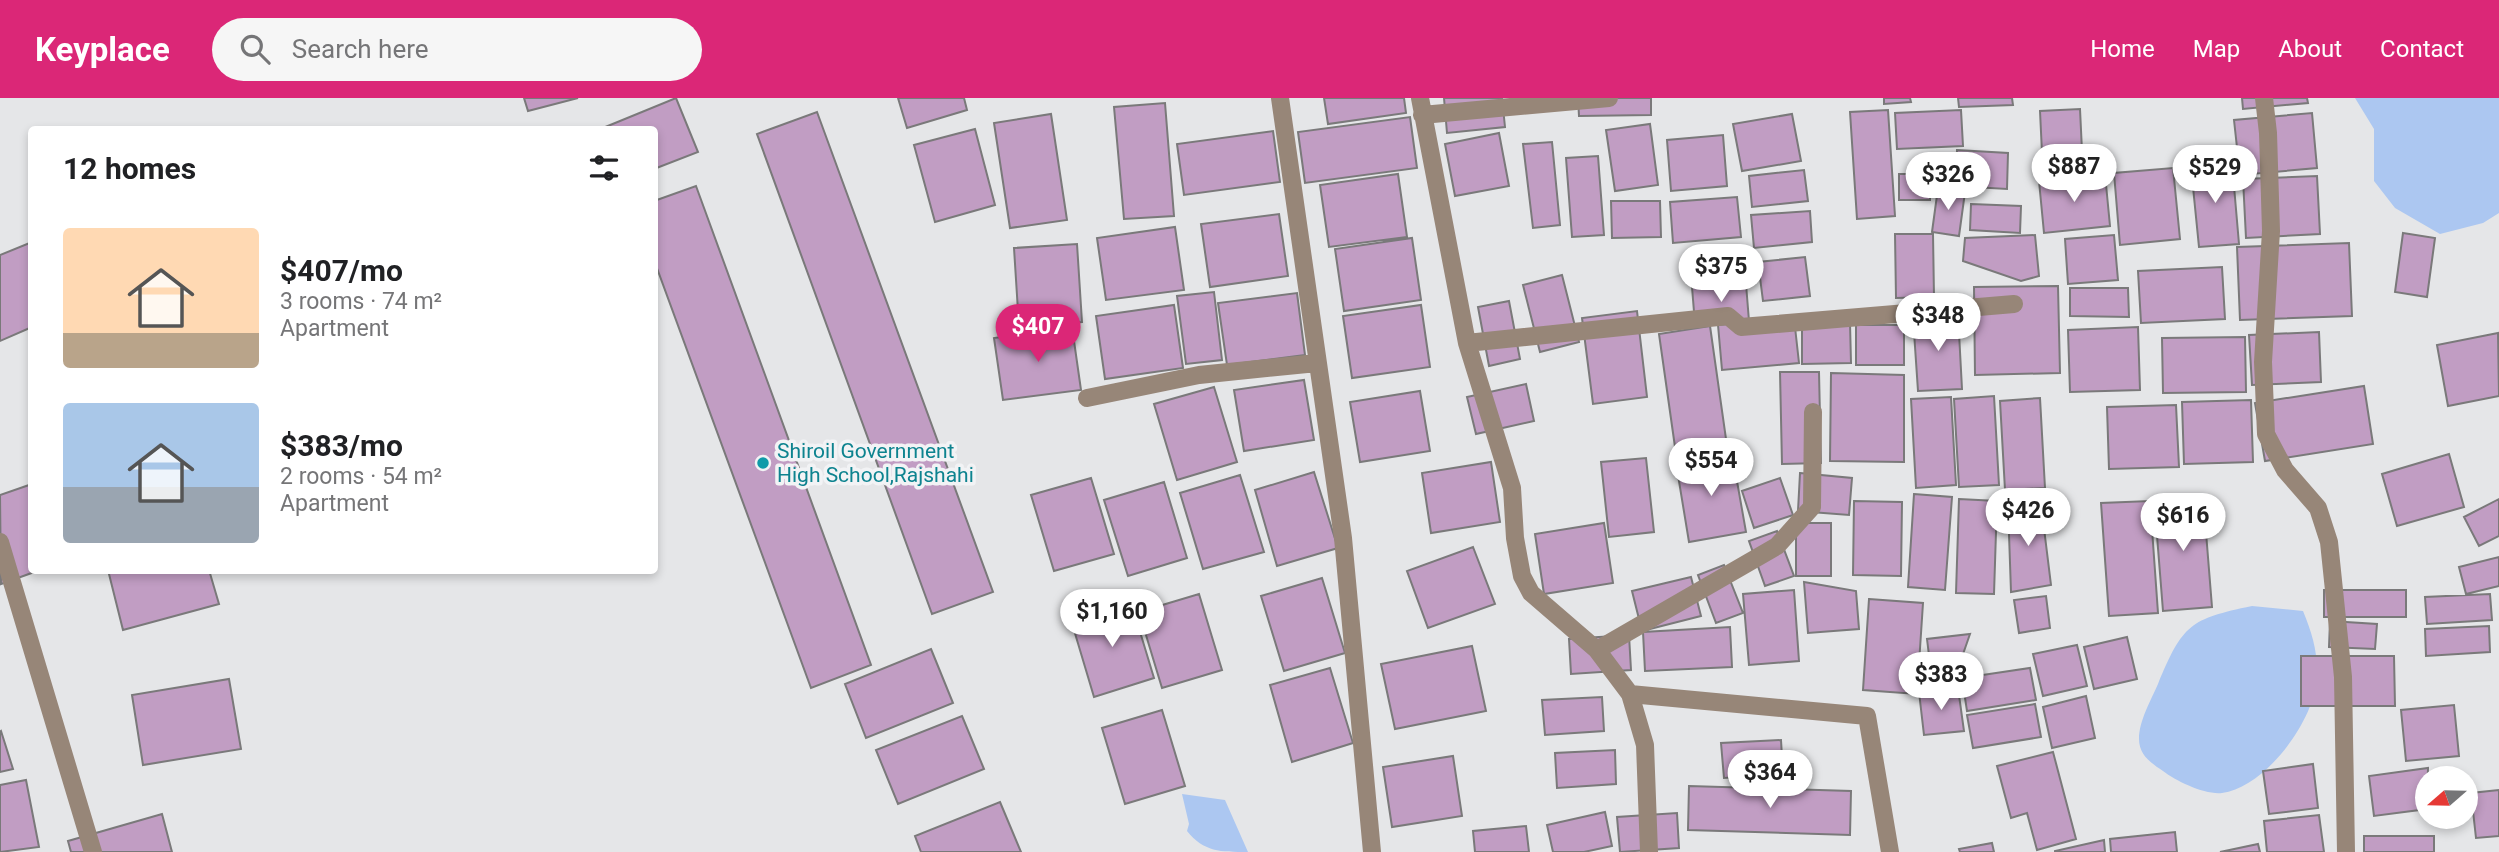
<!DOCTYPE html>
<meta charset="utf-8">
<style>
:root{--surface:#fff;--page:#f6f6f6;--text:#202124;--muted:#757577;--accent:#db2777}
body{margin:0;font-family:Roboto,sans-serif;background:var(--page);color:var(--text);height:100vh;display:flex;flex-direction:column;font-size:26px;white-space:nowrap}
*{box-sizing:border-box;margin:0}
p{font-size:23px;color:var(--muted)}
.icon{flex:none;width:38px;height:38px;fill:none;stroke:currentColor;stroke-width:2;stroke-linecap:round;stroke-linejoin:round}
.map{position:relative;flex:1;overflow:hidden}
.drawer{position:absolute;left:28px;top:28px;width:630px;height:448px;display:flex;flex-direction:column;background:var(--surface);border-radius:7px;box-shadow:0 4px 10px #0003}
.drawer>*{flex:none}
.needle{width:46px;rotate:250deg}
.tools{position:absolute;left:2415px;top:668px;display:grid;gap:14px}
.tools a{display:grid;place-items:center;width:63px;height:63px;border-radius:50%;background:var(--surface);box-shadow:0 4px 10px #0003;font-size:35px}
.price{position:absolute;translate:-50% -60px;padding:0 16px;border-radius:24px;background:#fff;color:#222;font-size:23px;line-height:46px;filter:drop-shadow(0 2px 4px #0008)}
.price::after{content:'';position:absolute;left:50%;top:42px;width:21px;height:16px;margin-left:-10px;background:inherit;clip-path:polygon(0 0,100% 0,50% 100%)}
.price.active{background:var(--accent);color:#fff}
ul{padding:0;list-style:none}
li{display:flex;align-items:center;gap:21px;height:175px;padding:0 35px}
li span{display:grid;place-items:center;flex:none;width:196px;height:140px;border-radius:7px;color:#555}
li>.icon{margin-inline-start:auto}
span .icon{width:84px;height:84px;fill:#fffc;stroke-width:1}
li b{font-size:30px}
h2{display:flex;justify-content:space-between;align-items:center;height:84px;padding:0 35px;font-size:30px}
header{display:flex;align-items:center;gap:42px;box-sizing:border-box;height:98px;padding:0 35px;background:var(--accent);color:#fff}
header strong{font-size:33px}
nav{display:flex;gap:38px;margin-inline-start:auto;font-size:24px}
.search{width:490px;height:63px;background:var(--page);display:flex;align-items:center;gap:18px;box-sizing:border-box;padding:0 24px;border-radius:38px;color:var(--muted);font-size:26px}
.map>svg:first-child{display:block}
</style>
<header>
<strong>Keyplace</strong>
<div class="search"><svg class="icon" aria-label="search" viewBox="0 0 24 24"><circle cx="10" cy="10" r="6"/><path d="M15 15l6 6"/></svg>Search here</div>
<nav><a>Home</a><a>Map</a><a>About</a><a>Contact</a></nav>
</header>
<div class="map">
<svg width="2499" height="754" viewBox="0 0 2499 754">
<rect width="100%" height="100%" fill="#e5e6e8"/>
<path fill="#acc7f1" d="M2355,0h144v115l-16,10 -43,11 -45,-26 -21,-27v-52z
M2252,508l51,5c9,22 15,41 14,66 -2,43 -51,110 -95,116 -17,2 -46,-12 -59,-22 -12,-8 -24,-16 -24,-32 0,-18 12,-39 19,-55 25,-60 32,-65 94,-78z
M1182,696l43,6 23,52c-28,0 -44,0 -61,-21l2,-7z"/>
<path fill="#c19dc3" stroke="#7a797a" stroke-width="2" d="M524,0h54l-50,13z
M676,0l22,54 -44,17v-39h-56z
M898,0h66l3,12 -60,18z
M1324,0h80l2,15 -78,11z
M1444,0h58l3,29 -58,6z
M1578,0h73v17l-72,1z
M1884,0h26l1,4 -27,2z
M1958,0h54l1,7 -54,2z
M2242,0h65l1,5 -65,6z
M1165,5l9,113 -50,3 -10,-112z
M2080,11l3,63 -40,2 -3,-63z
M1888,12l7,106 -38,3 -7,-107z
M1961,12l2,36 -66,3 -2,-36z
M817,14l176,480 -61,22 -175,-480z
M2312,15l5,55 -77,7 -6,-55z
M1051,16l16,106 -57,8 -16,-105z
M1792,16l9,47 -59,10 -9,-47z
M1410,19l7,51 -112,15 -7,-51z
M1650,26l8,61 -43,6 -9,-61z
M975,31l20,76 -60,17 -21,-77z
M1273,33l7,51 -96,13 -7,-51z
M1499,35l10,53 -54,10 -10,-52z
M1723,37l4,51 -56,5 -4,-51z
M1552,44l8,83 -27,3 -10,-84z
M1957,52l51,3 -1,36 -51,-3z
M1598,58l6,79 -32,2 -6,-79z
M2232,65l7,81 -40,3 -8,-80z
M2173,70l7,71 -60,6 -6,-72z
M1804,72l4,31 -56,6 -3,-31z
M1398,76l9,63 -78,10 -9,-62z
M1899,76h31v26h-31z
M2105,76l5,52 -66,7 -5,-52z
M2317,78l3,58 -74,4 -3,-59z
M696,88l175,479 -60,23 -157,-428v-59z
M1938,90l27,4 -6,44 -27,-4z
M1737,99l4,40 -68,6 -3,-41z
M1611,103h49l1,36 -49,1z
M1971,106l50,2 -1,27 -50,-3z
M1810,113l2,31 -58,6 -3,-33z
M1279,116l9,62 -78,11 -9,-63z
M1175,129l9,63 -78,10 -9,-62z
M2403,135l32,5 -8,59 -32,-5z
M1895,136h38l1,63 -38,1z
M2035,137l4,41 -18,5 -58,-20 2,-23z
M2114,137l4,45 -50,4 -3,-45z
M1412,140l9,62 -77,11 -9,-62z
M32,144v85l-32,14v-86z
M2349,145l3,73 -112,4 -3,-73z
M1077,146l5,78 -63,5 -5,-79z
M1805,159l5,39 -47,5 -5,-39z
M2222,169l3,52 -84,4 -3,-52z
M1562,177l17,67 -39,10 -17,-67z
M1746,186l3,37 -54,3 -3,-37z
M2058,188l2,87 -85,2 -1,-88z
M2070,190h58l1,29 -59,-1z
M1214,194l8,68 -36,4 -9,-68z
M1297,195l8,62 -78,10 -9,-62z
M1509,203l11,58 -31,7 -11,-59z
M1174,207l9,63 -78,11 -9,-63z
M1421,207l9,62 -78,11 -9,-62z
M1637,213l10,86 -54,7 -11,-86z
M1958,216l4,75 -44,2 -5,-74z
M1794,220l5,45 -77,7 -4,-45z
M1850,225l1,40 -49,1v-40z
M1856,227h48v40h-48z
M1710,228l17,120 -51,8 -17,-120z
M1072,229l9,63 -78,10 -9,-62z
M2138,229l2,63 -70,2 -2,-62z
M2319,234l2,50 -69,3 -3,-50z
M2498,235l1,63 -51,10 -11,-61z
M2245,239l1,55 -83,1 -1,-55z
M1780,274h39l2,91 -39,1z
M1831,275l73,2v87l-74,-1z
M1304,282l10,60 -70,11 -10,-61z
M1526,286l8,37 -58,13 -9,-37z
M2364,288l9,58 -108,17 -10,-58z
M1214,289l23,75 -60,18 -23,-76z
M1420,293l10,60 -70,11 -10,-60z
M1994,298l5,89 -40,2 -5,-88z
M1951,299l5,88 -40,3 -5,-89z
M2040,300l5,90 -40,2 -5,-89z
M2251,302l2,62 -69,2 -2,-62z
M2176,307l3,62 -70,2 -2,-62z
M1732,355l14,79 -57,10 -13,-79z
M2449,356l15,53 -67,19 -15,-52z
M1646,360l8,74 -45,5 -8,-75z
M1491,364l9,60 -69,11 -9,-60z
M1314,374l24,76 -61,18 -22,-76z
M1800,375l52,5 -3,37 -51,-4z
M1240,377l24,77 -61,17 -23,-76z
M1091,380l23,76 -60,17 -23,-76z
M1780,380l13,37 -39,13 -12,-37z
M1164,384l23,76 -59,18 -24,-76z
M32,386v86h8l-39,14 -1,-89z
M1914,396l38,3 -7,93 -37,-3z
M2203,397l9,112 -49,4 -9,-113z
M1959,401l38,2 -3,93 -38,-1z
M2499,401v37l-20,10 -15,-29z
M1854,403l48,1 -1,74 -48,-1z
M2150,403l8,112 -49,3 -8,-113z
M2041,406l10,81 -40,7 -3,-87z
M1604,425l9,60 -69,11 -9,-60z
M1796,425h35v53h-35z
M1777,433l17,45 -29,10 -16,-45z
M1473,449l22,57 -67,24 -21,-57z
M2499,459v29l-33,8 -7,-27z
M1724,467l19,48 -27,10 -18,-48z
M108,472h101l10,34 -96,26z
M1691,479l10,39 -59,15 -10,-40z
M1322,480l23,75 -61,18 -23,-75z
M1804,484l52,9 3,38 -51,4z
M1794,492l5,71 -50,4 -6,-71z
M2324,492h82v27h-82z
M1199,496l23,76 -60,18 -23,-76z
M2490,496l2,26 -65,4 -2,-27z
M2046,498l4,32 -31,5 -5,-33z
M1869,501l54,4 -6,91 -54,-4z
M1131,504l23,76 -60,19 -23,-77z
M2330,523l47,3 -2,25 -46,-2z
M2489,528l1,26 -64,4 -1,-27z
M1730,529l2,40 -87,4 -2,-39z
M1970,536l-15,43 -23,3 -5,-41z
M1629,537l2,35 -60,4 -2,-35z
M2127,539l10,42 -43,10 -10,-42z
M2077,547l10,41 -44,10 -10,-42z
M1472,548l14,65 -91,18 -14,-65z
M931,551l22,54 -87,35 -21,-54z
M2301,558h93l1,50h-94z
M1330,570l23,75 -61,19 -22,-77z
M2030,570l6,32 -69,11 -5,-33z
M229,581l12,70 -98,16 -11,-70z
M1958,590l6,43 -40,4 -5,-43z
M2086,598l9,42 -43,10 -9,-41z
M1602,599l2,34 -59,4 -3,-35z
M2035,606l6,33 -68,11 -6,-33z
M2454,607l5,51 -53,5 -5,-51z
M1162,612l23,76 -60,18 -23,-76z
M962,618l22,53 -86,35 -22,-54z
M1,633l12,38 -13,3v-40z
M1781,642l2,34 -59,4 -3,-35z
M1615,652l1,34 -59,4 -2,-35z
M2053,654l23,87 -39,11 -10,-37 -16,5 -14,-52z
M1453,658l9,60 -70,11 -9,-60z
M2313,666l5,44 -49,6 -6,-43z
M2428,670l-1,41 -53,7 -5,-40z
M26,682l13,67 -39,5v-67z
M1689,688l162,5 -1,44 -162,-5z
M2499,692v46l-23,2 -5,-45z
M1000,704l21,50h-100l-6,-16z
M1605,714l7,34 -28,6h-31l-6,-27z
M1677,715l2,35 -59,4 -3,-35z
M162,716l10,38h-101l-3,-11z
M2319,717l5,37h-57l-3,-31z
M1526,728l3,26h-54l-2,-21z
M2175,734l2,20h-66l-1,-13z
M2364,738h70v16h-70z
M2104,742l1,12h-50v-1z
M1992,745l2,9h-34l-1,-3z
M2258,746l2,8h-40z"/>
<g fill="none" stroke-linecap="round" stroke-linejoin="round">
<path stroke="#978678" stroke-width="18" d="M1280,0l63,440 29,314
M1420,0l47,245 45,145 3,50 7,38 9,17 66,57 33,44 15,51 4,107
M2264,0l4,35 3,98 -8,131 3,72 19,36 33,38 11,34 14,135 3,175
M1422,17l187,-17
M1467,245l261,-27 13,11 273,-23
M1087,300l112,-23 118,-12
M0,444l93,310
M1597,552l180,-104 35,-39 1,-95
M1630,596l237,22 23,136"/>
</g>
<circle fill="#0f9aa8" stroke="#f2f3f5" stroke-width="2.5" cx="763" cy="365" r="7"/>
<g text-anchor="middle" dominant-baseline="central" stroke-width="7" stroke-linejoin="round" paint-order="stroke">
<g font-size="21" fill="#0d838f" stroke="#f2f3f5" text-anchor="start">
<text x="777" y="353">Shiroil Government<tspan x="777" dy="24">High School,Rajshahi</tspan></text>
</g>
</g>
</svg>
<div class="tools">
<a><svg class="needle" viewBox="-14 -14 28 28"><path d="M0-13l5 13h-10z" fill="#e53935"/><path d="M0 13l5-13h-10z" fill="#757577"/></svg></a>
</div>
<b class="price" style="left:2074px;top:106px">$887</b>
<b class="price" style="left:2215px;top:107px">$529</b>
<b class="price" style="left:1948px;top:114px">$326</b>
<b class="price" style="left:1721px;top:206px">$375</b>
<b class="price" style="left:1938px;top:255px">$348</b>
<b class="price active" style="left:1038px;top:266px">$407</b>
<b class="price" style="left:1711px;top:400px">$554</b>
<b class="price" style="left:2028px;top:450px">$426</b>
<b class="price" style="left:2183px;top:455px">$616</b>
<b class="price" style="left:1112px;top:551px">$1,160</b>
<b class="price" style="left:1941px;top:614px">$383</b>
<b class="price" style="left:1770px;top:712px">$364</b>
<section class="drawer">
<h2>12 homes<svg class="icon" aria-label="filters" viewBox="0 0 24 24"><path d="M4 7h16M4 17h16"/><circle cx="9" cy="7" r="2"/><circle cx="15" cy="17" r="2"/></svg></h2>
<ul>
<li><span style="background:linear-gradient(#ffd9b3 75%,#b9a48a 0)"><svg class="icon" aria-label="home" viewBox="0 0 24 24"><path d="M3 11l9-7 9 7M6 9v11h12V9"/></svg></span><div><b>$407/mo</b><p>3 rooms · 74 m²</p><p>Apartment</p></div></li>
<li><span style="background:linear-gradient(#a9c7e8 60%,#9aa5b1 0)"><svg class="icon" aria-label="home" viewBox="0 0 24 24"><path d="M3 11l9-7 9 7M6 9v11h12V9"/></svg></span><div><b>$383/mo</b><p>2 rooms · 54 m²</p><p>Apartment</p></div></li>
</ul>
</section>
</div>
